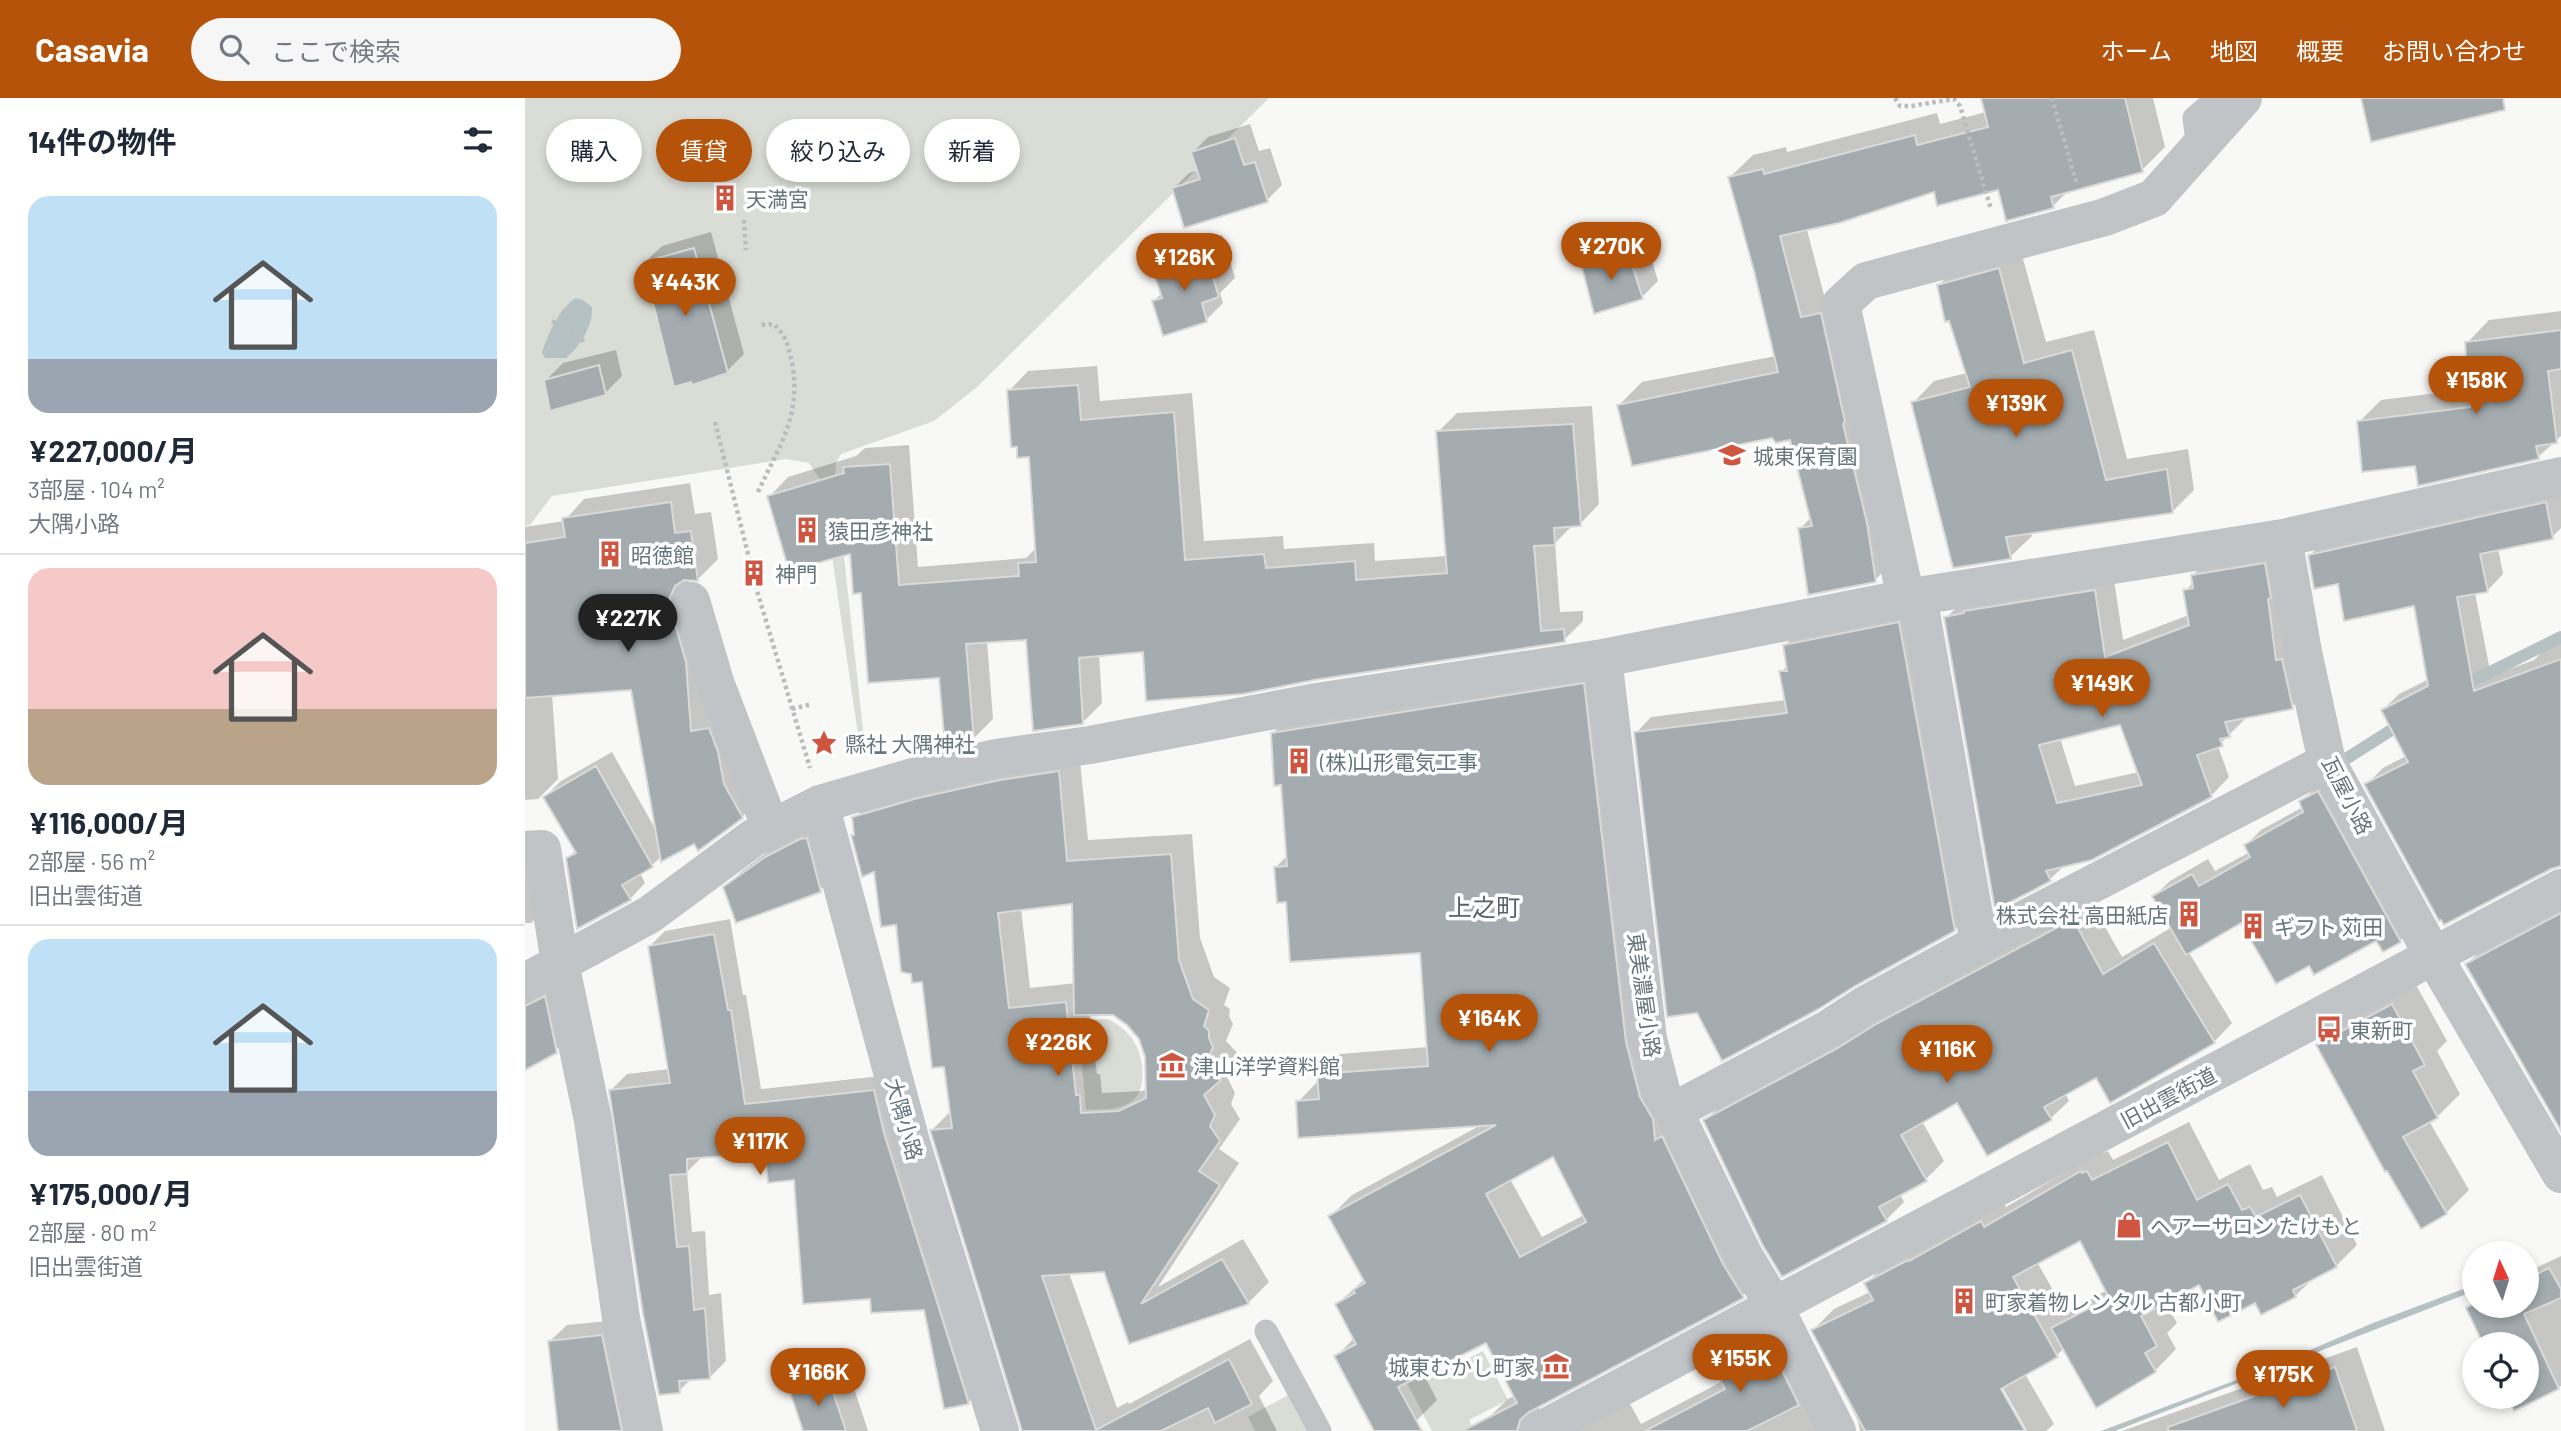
<!DOCTYPE html>
<html lang="ja">
<meta charset="utf-8">
<style>
:root{--surface:#fff;--page:#f6f6f7;--text:#1f2937;--muted:#747a83;--line:#e0e1e3;--accent:#b45309}
body{margin:0;font-family:Barlow,"Noto Sans JP",sans-serif;background:var(--page);color:var(--text);height:100vh;display:flex;flex-direction:column;font-size:26px;white-space:nowrap}
*{box-sizing:border-box;margin:0}
p{font-size:23px;color:var(--muted)}
.icon{flex:none;width:38px;height:38px;fill:none;stroke:currentColor;stroke-width:2;stroke-linecap:round;stroke-linejoin:round}
.map{position:relative;flex:1;overflow:hidden}
.drawer{display:flex;flex-direction:column;background:var(--surface);width:525px}
.drawer>*{flex:none}
.top-card{position:absolute;left:21px;top:21px;width:665px;height:63px;display:flex;gap:14px}
.needle{width:46px;rotate:356deg}
.buttons{position:absolute;left:1937px;top:1143px;display:grid;gap:14px}
.buttons a{display:grid;place-items:center;width:77px;height:77px;border-radius:50%;background:var(--surface);box-shadow:0 4px 10px #0003;font-size:35px}
.price{position:absolute;translate:-50% -60px;padding:0 16px;border-radius:24px;background:var(--accent);color:#fff;font-size:23px;line-height:46px;filter:drop-shadow(0 2px 4px #0008)}
.price::after{content:'';position:absolute;left:50%;top:42px;width:21px;height:16px;margin-left:-10px;background:inherit;clip-path:polygon(0 0,100% 0,50% 100%)}
.price.on{background:#222;color:#fff}
ul{padding:0;list-style:none}
li{display:grid;align-content:center;gap:14px;height:371px;padding:0 28px}
li+li{border-top:2px solid var(--line)}
li span{display:grid;place-items:center;height:217px;border-radius:21px;color:#555}
li>.icon{margin-inline-start:auto}
span .icon{width:126px;height:126px;fill:#fffc;stroke-width:1}
li b{font-size:30px}
h2{display:flex;justify-content:space-between;align-items:center;height:84px;padding:0 28px;font-size:30px}
.pill{padding:0 24px;border-radius:32px;background:var(--surface);box-shadow:0 4px 10px #0003;font-size:24px;line-height:63px}
.pill.on{background:var(--accent);color:#fff}
header{display:flex;align-items:center;gap:42px;box-sizing:border-box;height:98px;padding:0 35px;background:var(--accent);color:#fff}
header strong{font-size:33px}
nav{display:flex;gap:38px;margin-inline-start:auto;font-size:24px}
.search{width:490px;height:63px;background:var(--page);display:flex;align-items:center;gap:18px;box-sizing:border-box;padding:0 24px;border-radius:38px;color:var(--muted);font-size:26px}
main{display:flex;flex:1;min-height:0}
.map>svg:first-child{display:block}
</style>
<header>
<strong>Casavia</strong>
<div class="search"><svg class="icon" aria-label="search" viewBox="0 0 24 24"><circle cx="10" cy="10" r="6"/><path d="M15 15l6 6"/></svg>ここで検索</div>
<nav><a>ホーム</a><a>地図</a><a>概要</a><a>お問い合わせ</a></nav>
</header>
<main>
<section class="drawer">
<h2>14件の物件<svg class="icon" aria-label="filters" viewBox="0 0 24 24"><path d="M4 7h16M4 17h16"/><circle cx="9" cy="7" r="2"/><circle cx="15" cy="17" r="2"/></svg></h2>
<ul>
<li><span style="background:linear-gradient(#bfe0f5 75%,#9aa5b1 0)"><svg class="icon" aria-label="home" viewBox="0 0 24 24"><path d="M3 11l9-7 9 7M6 9v11h12V9"/></svg></span><div><b>¥227,000/月</b><p>3部屋 · 104 m²</p><p>大隅小路</p></div></li>
<li><span style="background:linear-gradient(#f6c9c9 65%,#b9a48a 0)"><svg class="icon" aria-label="home" viewBox="0 0 24 24"><path d="M3 11l9-7 9 7M6 9v11h12V9"/></svg></span><div><b>¥116,000/月</b><p>2部屋 · 56 m²</p><p>旧出雲街道</p></div></li>
<li><span style="background:linear-gradient(#bfe0f5 70%,#9aa5b1 0)"><svg class="icon" aria-label="home" viewBox="0 0 24 24"><path d="M3 11l9-7 9 7M6 9v11h12V9"/></svg></span><div><b>¥175,000/月</b><p>2部屋 · 80 m²</p><p>旧出雲街道</p></div></li>
</ul>
</section>
<div class="map">
<svg width="2036" height="1333" viewBox="0 0 2036 1333">
<rect width="100%" height="100%" fill="#f8f8f6"/>
<path fill="#d9ddd6" d="M0,0h744l-293,290 -42,33 -93,33 -5,9 -1,12 30,273 -3,2 -2,-2 -39,-267 -12,-18 -23,-4 -234,37 -22,29 -5,1z
M583,921c10,5 19,12 25,21 10,14 15,48 0,60 -13,11 -32,9 -47,10l-8,-90z
M892,1222l26,51 40,-20 25,49 -39,20 5,11h-42l-49,-94z
M765,1296l20,37h-55l-7,-14z"/>
<path fill="#b6c1c4" d="M51,200l7,2 9,7c1,19 -12,40 -26,51h-21l-3,-5c6,-19 17,-45 34,-55z
M1949,1187v6l-359,140h-14l162,-61 110,-47z"/>
<path fill="#0003" fill-rule="evenodd" d="M1458,0h170l12,49 -23,23 -74,21 -15,15 -53,-18 -65,2 -128,40 17,65 19,-4 55,266 -23,23 -75,-51 11,-12 -20,-79 -19,-2 -153,-31 23,-23 134,-26 -20,-86 -26,-93 23,-22 33,-8 1,5 150,-39 3,11 46,-12z
M725,26l9,27 11,-3 12,37 -15,15 -93,-12 15,-15 10,-3 -6,-18 15,-15z
M186,134l33,122 -17,17 -82,-109 17,-16z
M1119,136l14,47 -16,16 -59,-32 17,-17z
M697,137l13,43 -15,15 3,10 -17,17 -52,-19 8,-8 -8,-25 17,-17z
M1495,150l26,94 48,-12 33,129 61,-10 6,41 -22,22 -141,20 1,4 -22,21 -97,-154 21,-22 33,-8 -28,-88 21,-21z
M2036,213v125l-23,21 -122,7 -57,-42 22,-22 89,-11 -3,-46 22,-23z
M91,252l6,26 -17,17 -59,-13 17,-17z
M572,268l3,35 92,-8 12,148 79,-5 1,13 90,-6 1,18 72,-5 -9,-124 19,-19 135,-7 7,98 -19,20 -7,1 -18,18 5,69 23,-1v10l-19,19 -420,10 -45,4 3,49 -19,19 -55,-84 -41,3 6,78 -20,20 -32,-63 -78,-85 -11,-39 -83,-55 19,-20 68,-21 9,-8 44,-3 9,122 108,-9 11,-11 -6,-92 -22,-64 19,-20z
M165,385l5,31 16,-2 7,47 -20,20h-9v7l73,211 -20,20 -80,39 -11,10 -11,7 5,10 -15,16 -63,-40 9,-9 -31,-53 16,-16 51,-29 45,80 -24,-143 -81,5 6,85 -20,20 -13,1v-273l39,-6 20,-22z
M2036,388v42l-9,9 -54,11 5,26 -16,17 -12,2 16,83 43,-16 15,-15 12,-3v222l-195,-79 17,-17 23,-12 -23,-46 16,-16 30,-15 -13,-75 -77,-23 -29,-26 17,-16z
M1758,448l27,143 -18,18 -45,10 -29,29 11,31 -18,19 -146,69 -15,14 -53,28 -51,-289 18,-18 149,-27 10,67 66,-25 -4,-24 9,-9 -1,-7 18,-18zM1596,625l18,49 -64,14 -15,-48z
M1389,509l56,307 -16,16 -318,-197 15,-16 135,-17 -5,-28 7,-7 -3,-20 16,-15z
M1080,565l42,357 117,255 -22,21 -203,108 1,15 16,12h-64l-6,-11 22,-21 7,-4 -28,-55 -64,33 14,27 -21,21 -18,10h-22l-39,-75 18,-19 -18,-33 28,-25 -34,-63 21,-21 131,-71 -185,-22 21,-22v-5l21,-21 88,-7 -7,-96 -134,-51 -11,-33 12,-12 -5,-72 -11,-49 22,-22zM1029,1057l30,60 -42,22 -32,-58z
M554,653l9,89 104,-6 8,104 14,39 16,11 -6,17 6,4 -1,7 4,8 -7,17 15,16 -16,16 10,20 -4,11 9,15 -21,30 20,14 -81,124 85,-48 26,43 -21,21 -118,39 -24,-72 -37,3 48,135 11,-6 1,2 121,-65 23,42 -14,15 18,35h-252l-93,-301 19,-19 -5,-46 -23,-85 -48,-110 -22,-34 2,-3 -1,-15 22,-21zM549,804l2,81 -46,5 -9,-80zM565,915l23,1 15,9 12,16 6,18 2,31 -6,3 -40,2 -2,-19h-3z
M1809,679l81,148 -15,16 -23,-3 -68,26 -67,-43 -54,30 44,72 -18,19 -118,34 -31,17 4,8 -19,18 -93,-18 -35,20 22,40 -18,18 -26,15 4,8 -18,18 -181,-99 18,-19 368,-200 31,55 50,-30 -18,-31 16,-15 38,-22 7,12 35,-19 -4,-7 15,-15 42,-23 -2,-5 16,-16z
M293,725l19,50 -17,17 -95,-2 17,-17 41,-31z
M0,764l23,44 -17,17h-6z
M2036,808v221l-94,-163 17,-17z
M205,821l13,76h3l15,94 129,-14 94,312 -16,16 -42,-95 -55,-11 -75,-119 -29,-27 -64,5 -16,16 5,60 13,-1 4,64 12,-2 5,68 -16,16 -18,1 -13,13 -68,-301 16,-16 43,-5 -21,-122 16,-16z
M36,883l11,53 -17,17 -30,17v-68z
M1890,885l32,58 -10,10 23,43 -23,23 -8,4 40,69 -23,23 -58,-45 -70,-123 23,-23z
M1664,1024l30,58 31,-16 13,26 9,-3 5,10 45,-22 35,70 -21,21 -21,11 -20,19 -39,4 -56,-18 -35,19 12,22 -10,10 9,16 -21,22 -91,-23 -8,8 -31,18 29,50 -8,7h-19l-28,-50 -3,2 27,48h-163l-2,-10 -45,-91 21,-21 36,-17 -4,-8 21,-22 116,-61 3,6 96,-56 1,2 5,-2 5,9zM1555,1140l27,52 -33,18 -7,7 -30,-53z
M2036,1158v130l-46,22 12,-12v-52h-42l-17,-36 7,-7v5h52v-34z
M1261,1218l68,115h-288l62,-31 13,24 82,-43 -9,-17 22,-21z
M93,1222l29,111h-71l-26,-90 17,-16z
M1832,1249l28,84h-263z
M321,1266l22,67h-64l-12,-38 17,-17z"/>
<g fill="none" stroke-linecap="round" stroke-linejoin="round">
<path stroke="#b6c1c4" stroke-width="12" d="M1933,590l103,-51
M1820,672l-4,-8 63,-40"/>
</g>
<path fill="#a4acb0" stroke="#dadad8" stroke-width="2" fill-rule="evenodd" d="M1456,0h144l18,74 -92,25 3,11 -48,13 -8,-31 -61,16 -3,-14 -95,31 -59,13 21,81 20,-4 24,109 -2,2 24,99 9,59 -68,13 -10,-67 14,-2 -22,-86 -14,3 -4,-5 -140,28 -15,-61 161,-33 -24,-101 -26,-94 35,-8 1,5 151,-39 2,10 71,-18z
M1836,0h142l2,12 -134,32z
M710,40l9,27 11,-3 13,40 -84,26 -12,-40 28,-9 -9,-27z
M169,150l34,125 -36,12 -1,-3 -17,5 -31,-125z
M1102,151l16,50 -49,15 -13,-50z
M680,153l14,46 -17,6 5,19 -44,14 -11,-35 10,-3 -10,-31z
M1474,170l25,95 48,-13 34,130 61,-11 6,44 -167,24 5,22 -58,9 -42,-166 59,-15 -21,-66 -4,1 -8,-37z
M2036,232v39l-13,2 9,72 -21,3 3,13 -121,27 -3,-20 -53,6 -5,-51 113,-14 -5,-65z
M74,267l7,30 -56,16 -6,-31z
M553,287l3,35 93,-8 11,148 79,-6 2,14 89,-7 1,19 91,-7 -11,-142 137,-7 8,102 -27,2 1,17 -21,1 7,85 23,-2 1,13 -251,38 -71,14 -97,7 -3,-49 -64,6 4,66 -50,7 -7,-91 -60,4 8,97 -29,6 -6,-69 -71,5 -7,-90 -8,1 -3,-40 -61,17 -22,-75 77,-23 -1,-6 47,-3 9,121 120,-9 -1,-13 18,-1 -7,-105 -12,1v-11h-6l-4,-57z
M146,404l4,31 16,-2 7,50 -14,-1 -9,6 -5,11v10l16,55 5,69 18,-3 9,24 6,32 19,34 -45,33 -4,-7 -33,18 -30,-172 -106,8v-155l40,-6 -3,-19z
M2021,404l7,37 -73,15 8,38 -31,5 17,94 87,-32v207l-10,3 -107,56 -3,-5 -2,1 -75,-137 44,-22 -27,-52 47,-24 -14,-80 -70,15 -6,-37 -24,5 -6,-34z
M1740,465l6,35 -3,1 8,61 6,-1 11,50 -68,13 5,15 -10,2 3,7 -26,9 15,42 -120,63 -46,11 5,10 -56,29 -51,-293 20,-4v-2l131,-21 10,67 84,-32 -6,-35 10,-2 -2,-13zM1595,627l22,60 -85,18 -18,-58z
M1374,524l56,309 -100,55 -38,24 -95,51 -25,-48 -30,4 -33,-285 153,-19 -8,-42h8l-4,-26z
M1059,585l42,359 14,55 13,22 2,21 7,-4 61,128 21,34 -215,114 -9,8 -3,11h-55l55,-28 -31,-60 -88,44 24,44h-48l-40,-75 22,-12 -21,-40 20,-11 -2,-3 12,-7 -37,-67 168,-91 -198,13 -2,-37 23,-2 -2,-25 111,-8 -8,-113 -130,9 -4,-60 -9,1 -3,-36 13,-1 -6,-81 -7,1 -3,-53zM1028,1059l33,65 -66,35 -34,-63z
M71,668l57,101 -31,18 9,15 -54,29 -11,-71 10,-5 -33,-56z
M534,673l8,90 104,-7 8,106 14,39 16,11 -5,16 5,5v7l4,9 -7,16 15,17 -17,15 11,20 -5,11 10,15 -21,30 21,14 -79,119 81,-45 27,45 -120,40 -25,-72 -62,4 54,154 133,-71 23,45 -37,19 -7,-15 -47,23h-139l-92,-301 22,-2 -8,-61 -12,1 -10,-86 -10,1 -1,-9 -10,-2 -5,-47 -15,2 -7,-55 -12,5 -11,-42h3l-2,-18 66,-19 82,-18zM547,806l2,111h39l14,10 12,14 6,18 1,41 -27,13 -38,2 -1,-18h-4l-10,-93 -57,6 -11,-95z
M1793,693l83,151 -18,10 -7,-11 -62,34 -5,-9 -33,18 -35,-61 -55,32 -34,-59 40,-22 7,12 51,-29 -6,-12 59,-33 -4,-11z
M282,740l14,54 -85,31 -13,-36 42,-30 35,-18z
M2036,815v218l-96,-167z
M1548,821l30,55 51,-31 61,100 -105,60 -14,-25 -52,29 8,13 -65,36 -30,-53 -56,32 26,46 -48,26 8,14 -105,56 -20,-33 -59,-124 135,-72 38,-24z
M189,836l14,76h3l14,94 129,-14 10,43 85,271 -25,5 -20,-99 -53,3 -1,-14 -67,5 -9,-124 -26,3 -3,-30 -78,6v15l-17,1 7,72 12,-1 5,64 11,-2 5,71 -31,2 1,12 -21,2 -16,-81 -34,-224 61,-7 -22,-137z
M20,898l12,57 -32,17v-64z
M1867,906l33,61 -12,6 25,47 -35,19 44,77 -26,15 -34,-58 -2,1 -69,-127z
M1643,1044l29,58 31,-16 14,26 8,-3 6,10 44,-22 37,72 -44,23 3,7 -35,18 -6,-12 -37,19 -19,-37 -58,31 16,30 -12,7 11,19 -60,36 -45,-80 58,-30 -29,-57 -67,36 45,80 -57,32 24,42h-160l-54,-101 62,-30 -9,-17 44,-23 1,1 72,-40 3,6 97,-56 1,2 5,-2 5,9z
M2024,1170l12,21v9l-37,16 35,75 -45,22 -6,-15h19v-52h-44l-17,-36 9,-5v3h52v-27z
M77,1237l20,96h-64l-10,-90z
M1240,1238l34,69 -52,26h-102l80,-42 -13,-25z
M1810,1269l22,64h-189v-4z
M304,1282l17,51h-43l-13,-39z"/>
<g fill="none" stroke-linecap="round" stroke-linejoin="round">
<path stroke="#babdbf" stroke-width="4.5" stroke-dasharray="3.5 3.5" stroke-linecap="butt" d="M1370,0l5,8h11l43,-7 6,7 31,103
M1527,0l25,87
M219,122l2,30
M27,223l32,20
M190,324l43,172 52,174
M233,394c21,-46 44,-77 34,-129 -4,-19 -5,-25 -18,-39l-15,1
M267,611l20,-5"/>
<path stroke="#c0c4c7" stroke-width="23" d="M1673,51l-4,-31 23,-20
M741,1233l54,100"/>
<path stroke="#c0c4c7" stroke-width="38" d="M1758,440l20,114 24,110 107,195 127,217
M1381,500l-65,-294 25,-23 239,-64 49,-19 89,-100
M166,503l24,81 56,147
M1078,560l45,381 14,55 12,17 69,143 31,52 63,125
M295,706l91,338 89,289
M0,752l17,-1 18,114 33,157 28,198 23,113
M1454,845l348,-181
M0,884l124,-67 104,-77 67,-34 93,-27 83,-19 94,-13 227,-43 286,-44 315,-62 365,-58 278,-62
M1149,1013l154,-82 37,-24 114,-62 -61,-347
M1014,1333l1022,-543"/>
</g>
<defs>
<g id="building-bare" transform="scale(2.1)"><path d="M-4-6H4V6H1V3H-1V6H-4ZM-2.5-4.3h1.7v1.8h-1.7ZM.8-4.3h1.7v1.8H.8ZM-2.5-1h1.7V.8h-1.7ZM.8-1h1.7V.8H.8Z" fill="#ce5641" stroke="#fff" stroke-width="2.5" paint-order="stroke"/></g>
<g id="school-bare" transform="scale(2.1)"><path d="M0-5L7-2L0 1L-7-2ZM-4 1L0 2.5L4 1V4Q0 6-4 4Z" fill="#ce5641" stroke="#fff" stroke-width="2.5" paint-order="stroke"/></g>
<g id="sight-bare" transform="scale(2.1)"><path d="M0-6L1.8-2.2L6-1.7L2.9 1.2L3.7 5.4L0 3.3L-3.7 5.4L-2.9 1.2L-6-1.7L-1.8-2.2Z" fill="#ce5641" stroke="#fff" stroke-width="2.5" paint-order="stroke"/></g>
<g id="bus-bare" transform="scale(2.1)"><path d="M-5-6H5V4H4V6H2V4H-2V6H-4V4H-5ZM-3.5-4V0h7V-4ZM-3.5 1.2v1.5H-2V1.2ZM2 1.2v1.5H3.5V1.2Z" fill="#ce5641" stroke="#fff" stroke-width="2.5" paint-order="stroke"/></g>
<g id="museum-bare" transform="scale(2.1)"><path d="M0-6L6-3V-2H-6V-3ZM-5-1h2V3h-2ZM-1-1h2V3h-2ZM3-1h2V3H3ZM-6 4H6V6H-6Z" fill="#ce5641" stroke="#fff" stroke-width="2.5" paint-order="stroke"/></g>
<g id="shop-bare" transform="scale(2.1)"><path d="M-5-2.5h2.3a2.7 3.5 0 0 1 5.4 0H5L5.5 6h-11ZM-1.5-2.5h3a1.5 2.3 0 0 0-3 0Z" fill="#ce5641" stroke="#fff" stroke-width="2.5" paint-order="stroke"/></g>
</defs>
<g fill-rule="evenodd">
<use href="#building-bare" x="200" y="100"/>
<use href="#school-bare" x="1207" y="357"/>
<use href="#building-bare" x="282" y="432"/>
<use href="#building-bare" x="85" y="456"/>
<use href="#building-bare" x="229" y="475"/>
<use href="#sight-bare" x="299" y="645"/>
<use href="#building-bare" x="774" y="663"/>
<use href="#building-bare" x="1664" y="816"/>
<use href="#building-bare" x="1728" y="828"/>
<use href="#bus-bare" x="1804" y="931"/>
<use href="#museum-bare" x="647" y="967"/>
<use href="#shop-bare" x="1604" y="1127"/>
<use href="#building-bare" x="1439" y="1203"/>
<use href="#museum-bare" x="1031" y="1268"/>
</g>
<g text-anchor="middle" dominant-baseline="central" stroke-width="7" stroke-linejoin="round" paint-order="stroke">
<g font-size="21" fill="#66767d" stroke="#fff" text-anchor="start">
<text x="221" y="100">天満宮</text>
<text x="1228" y="357">城東保育園</text>
<text x="303" y="432">猿田彦神社</text>
<text x="106" y="456">昭徳館</text>
<text x="250" y="475">神門</text>
<text x="320" y="645">縣社 大隅神社</text>
<text x="795" y="663">(株)山形電気工事</text>
<text x="1643" y="816" text-anchor="end">株式会社 高田紙店</text>
<text x="1749" y="828">ギフト 苅田</text>
<text x="1825" y="931">東新町</text>
<text x="668" y="967">津山洋学資料館</text>
<text x="1625" y="1127">ヘアーサロン たけもと</text>
<text x="1460" y="1203">町家着物レンタル 古都小町</text>
<text x="1010" y="1268" text-anchor="end">城東むかし町家</text>
</g>
<g font-size="21" fill="#66767d" stroke="#fff">
<text transform="translate(1823 697) rotate(63)">瓦屋小路</text>
<text transform="translate(1120 897) rotate(82)">東美濃屋小路</text>
<text transform="translate(1643 999) rotate(-28)">旧出雲街道</text>
<text transform="translate(380 1021) rotate(74)">大隅小路</text>
</g>
<g font-size="24" fill="#586369" stroke="#fff">
<text x="959" y="808">上之町</text>
</g>
</g>
</svg>
<div class="buttons">
<a><svg class="needle" viewBox="-14 -14 28 28"><path d="M0-13l5 13h-10z" fill="#e53935"/><path d="M0 13l5-13h-10z" fill="#747a83"/></svg></a>
<a><svg class="icon" aria-label="locate" viewBox="0 0 24 24"><circle cx="12" cy="12" r="6"/><path d="M12 2v4M12 18v4M2 12h4M18 12h4"/></svg></a>
</div>
<b class="price" style="left:1086px;top:184px">¥270K</b>
<b class="price" style="left:659px;top:195px">¥126K</b>
<b class="price" style="left:160px;top:220px">¥443K</b>
<b class="price" style="left:1951px;top:318px">¥158K</b>
<b class="price" style="left:1491px;top:341px">¥139K</b>
<b class="price on" style="left:103px;top:556px">¥227K</b>
<b class="price" style="left:1577px;top:621px">¥149K</b>
<b class="price" style="left:964px;top:956px">¥164K</b>
<b class="price" style="left:533px;top:980px">¥226K</b>
<b class="price" style="left:1422px;top:987px">¥116K</b>
<b class="price" style="left:235px;top:1079px">¥117K</b>
<b class="price" style="left:1215px;top:1296px">¥155K</b>
<b class="price" style="left:293px;top:1310px">¥166K</b>
<b class="price" style="left:1758px;top:1312px">¥175K</b>
<div class="top-card">
<a class="pill">購入</a>
<a class="pill on">賃貸</a>
<a class="pill">絞り込み</a>
<a class="pill">新着</a>
</div>
</div>
</main>
